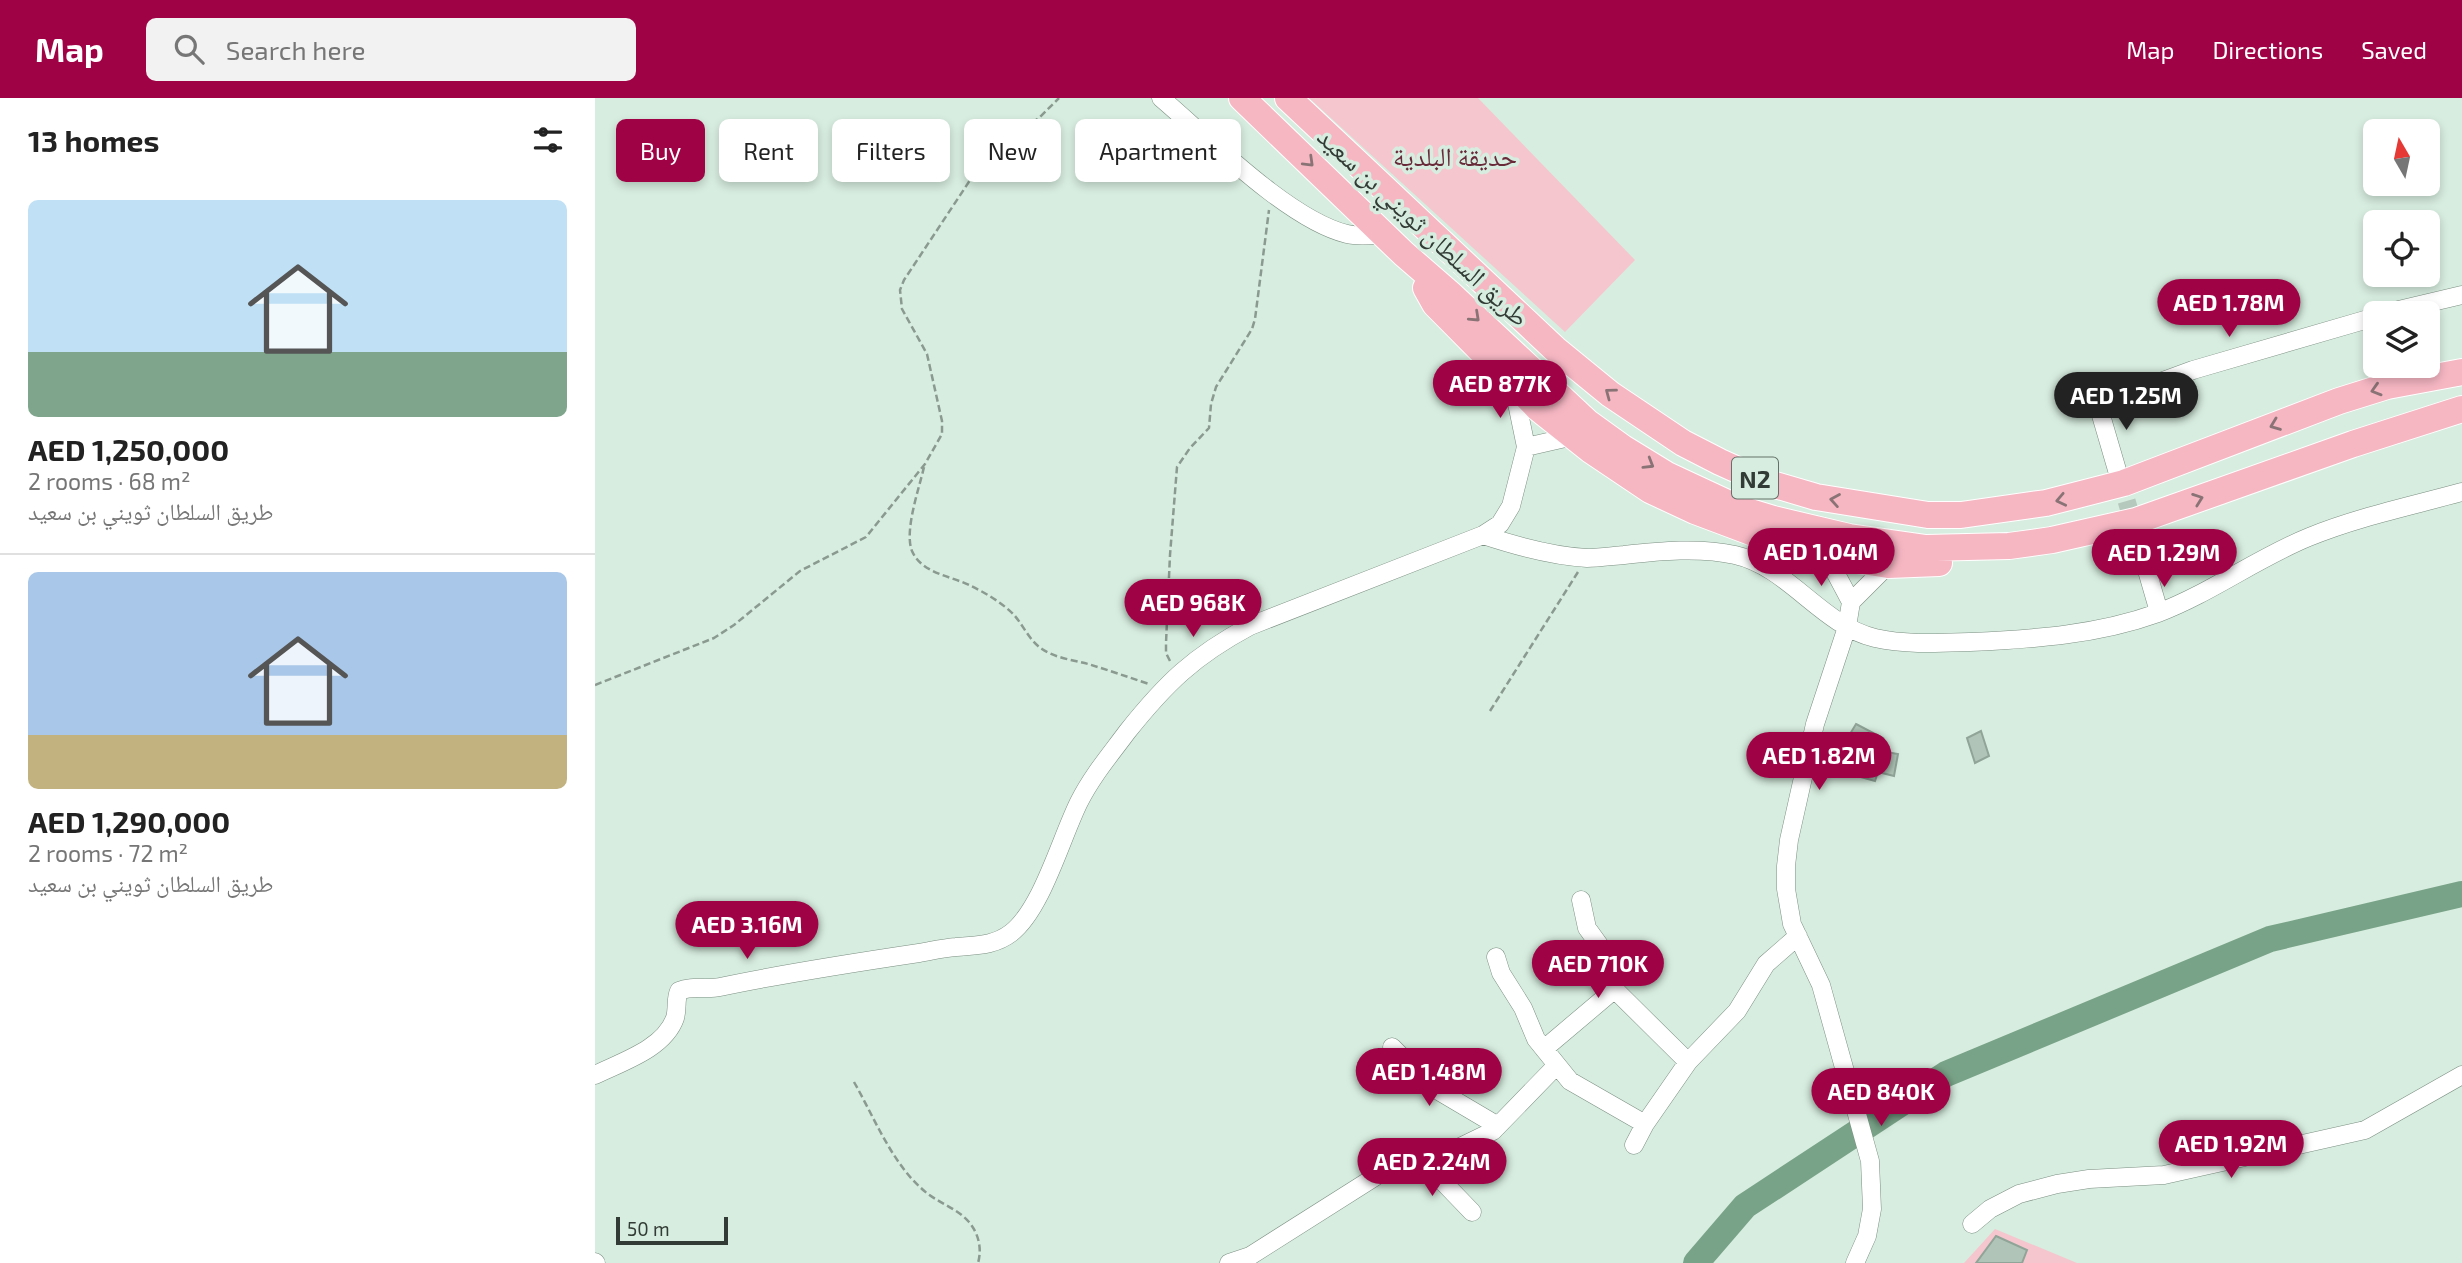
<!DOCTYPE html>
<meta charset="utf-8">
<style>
:root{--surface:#fff;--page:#f2f2f2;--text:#222;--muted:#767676;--line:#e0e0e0;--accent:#9f0346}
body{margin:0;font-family:"Exo 2","Noto Naskh Arabic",sans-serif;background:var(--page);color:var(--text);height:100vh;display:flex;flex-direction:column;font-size:26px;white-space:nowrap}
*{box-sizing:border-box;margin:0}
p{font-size:23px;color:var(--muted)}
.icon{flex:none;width:38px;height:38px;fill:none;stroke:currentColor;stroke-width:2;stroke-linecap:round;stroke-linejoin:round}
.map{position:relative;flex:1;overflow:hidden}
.panel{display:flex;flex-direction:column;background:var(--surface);width:595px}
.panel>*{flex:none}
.banner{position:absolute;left:21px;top:21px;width:665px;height:63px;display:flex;gap:14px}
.needle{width:46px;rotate:351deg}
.controls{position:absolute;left:1768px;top:21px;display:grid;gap:14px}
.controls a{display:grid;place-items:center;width:77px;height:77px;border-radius:10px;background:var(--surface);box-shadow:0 4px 10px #0003;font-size:35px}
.scale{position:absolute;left:21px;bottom:18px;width:112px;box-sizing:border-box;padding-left:7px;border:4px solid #323b35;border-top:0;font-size:19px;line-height:24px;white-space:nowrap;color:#323b35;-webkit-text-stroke:5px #d7eddf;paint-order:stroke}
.price{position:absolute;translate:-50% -60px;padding:0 16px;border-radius:24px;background:var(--accent);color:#fff;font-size:23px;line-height:46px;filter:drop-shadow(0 2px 4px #0008)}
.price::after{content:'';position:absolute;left:50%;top:42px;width:21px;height:16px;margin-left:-10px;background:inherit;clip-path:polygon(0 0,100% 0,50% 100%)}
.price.current{background:#222;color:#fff}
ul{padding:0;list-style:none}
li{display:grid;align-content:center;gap:14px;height:371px;padding:0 28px}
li+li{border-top:2px solid var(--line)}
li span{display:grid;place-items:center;height:217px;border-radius:10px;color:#555}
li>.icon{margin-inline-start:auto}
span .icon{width:126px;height:126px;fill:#fffc;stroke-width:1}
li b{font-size:30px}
h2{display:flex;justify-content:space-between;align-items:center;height:84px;padding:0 28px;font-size:30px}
.tag{padding:0 24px;border-radius:10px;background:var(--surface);box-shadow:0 4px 10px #0003;font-size:24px;line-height:63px}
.tag.current{background:var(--accent);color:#fff}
header{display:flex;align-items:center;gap:42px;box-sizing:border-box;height:98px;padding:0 35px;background:var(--accent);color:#fff}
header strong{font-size:33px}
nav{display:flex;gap:38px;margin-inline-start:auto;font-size:24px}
.search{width:490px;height:63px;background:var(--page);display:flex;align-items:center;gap:18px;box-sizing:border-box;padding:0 24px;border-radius:10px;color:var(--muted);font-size:26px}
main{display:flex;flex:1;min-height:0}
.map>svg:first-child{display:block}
</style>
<header>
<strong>Map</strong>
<div class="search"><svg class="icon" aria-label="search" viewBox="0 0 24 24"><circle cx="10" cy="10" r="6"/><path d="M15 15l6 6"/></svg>Search here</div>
<nav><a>Map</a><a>Directions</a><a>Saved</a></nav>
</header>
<main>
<section class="panel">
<h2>13 homes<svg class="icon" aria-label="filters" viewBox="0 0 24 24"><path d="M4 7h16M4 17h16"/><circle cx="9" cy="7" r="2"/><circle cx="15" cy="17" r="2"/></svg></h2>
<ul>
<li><span style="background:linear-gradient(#bfe0f5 70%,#7fa58c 0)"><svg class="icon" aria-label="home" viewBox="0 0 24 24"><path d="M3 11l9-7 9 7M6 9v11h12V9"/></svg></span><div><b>AED 1,250,000</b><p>2 rooms · 68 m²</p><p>طريق السلطان ثويني بن سعيد</p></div></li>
<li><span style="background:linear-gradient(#a9c7e8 75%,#c2b280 0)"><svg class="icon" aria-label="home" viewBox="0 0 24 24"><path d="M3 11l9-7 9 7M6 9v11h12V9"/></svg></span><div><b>AED 1,290,000</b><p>2 rooms · 72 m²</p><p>طريق السلطان ثويني بن سعيد</p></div></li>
</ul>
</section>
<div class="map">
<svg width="1867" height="1165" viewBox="0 0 1867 1165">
<rect width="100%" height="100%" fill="#d7eddf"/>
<path fill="#f5c6ce" d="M714,0h169l157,162 -70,72z
M1400,1131l82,34h-113z"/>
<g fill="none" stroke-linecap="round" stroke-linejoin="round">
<path stroke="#79a388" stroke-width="26" d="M1101,1165l49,-57 201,-132 324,-135 192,-45"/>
</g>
<path fill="#b0c5b7" stroke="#90a497" stroke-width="2" d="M1261,626l27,14 -8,12 23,4 -4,22 -16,-4 -3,9 -32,-9 7,-38z
M1386,633l8,25 -14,7 -8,-25z
M1401,1138l31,14 -5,13h-46z"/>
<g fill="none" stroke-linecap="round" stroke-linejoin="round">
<path stroke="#b6c9bd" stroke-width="18" stroke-dasharray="18 9" stroke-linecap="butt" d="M1524,377l17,58"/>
<g stroke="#7b8f82" stroke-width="19">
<path id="minor" d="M566,0c47,40 128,122 186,136 13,3 26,1 38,0
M1791,215l76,-18
M931,349l48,-11
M1522,372l-19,-65 95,-35 182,-53
M888,437c33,11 69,21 104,23 12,0 25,-2 37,-3 36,-4 76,-8 111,0 54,12 86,70 140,83 31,7 64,5 95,4 64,-3 127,-7 188,-29 53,-20 99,-55 151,-76 49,-20 102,-31 153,-45
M1542,438l22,76
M1231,457l25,47
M986,802l6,28 13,18 -6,23 94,93
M901,859l5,16 22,35 13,31 34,42 75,43
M797,949l40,40 66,39
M949,951l71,-60
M0,977c26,-13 69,-26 80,-57 3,-10 0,-18 4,-27 13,-6 27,-1 41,-4 66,-14 132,-24 199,-34 12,-2 24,-5 37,-6 20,-2 38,-1 55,-14 31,-24 50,-95 68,-131 13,-26 31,-47 48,-70 39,-49 67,-76 123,-106l233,-91 17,-11 11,-18 15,-59 -13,-63
M1039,1047l11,-21 43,-62 49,-51 29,-47 32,-28
M824,1059l53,55
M1377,1126l18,-15 29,-15 38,-10 32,-5 75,-4 201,-45 97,-55
M0,1164l1,1
M634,1165l21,-7 139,-88 15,-7 56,-14 33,-16 64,-66
M1260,1165l12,-27 5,-27 -2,-48 -49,-176 -29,-61 -6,-35v-23l3,-26 26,-116 32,-97 4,-25 37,-37"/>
</g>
<g stroke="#fff" stroke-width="28">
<path id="highway" d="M647,0l162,156 45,39 138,129 36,26 44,27 73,34 33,10 76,18 77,11 83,-2 43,-6 84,-19 217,-77 109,-35
M693,0l267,251 55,45 73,49 37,19 42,19 54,16 112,18h33l85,-12 78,-20 215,-82 48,-15 75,-14
M831,190l9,16 103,104 54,43 58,39 45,21 64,24 67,20 62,10 51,-2"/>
</g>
<path stroke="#8a9a90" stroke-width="2.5" stroke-dasharray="7 3.5" stroke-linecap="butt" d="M329,369c-5,22 -20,64 -12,84 10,23 40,25 59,35 15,7 33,18 44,30 9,11 15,25 27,33 13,9 31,11 46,15 20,6 40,13 61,20
M575,563l-4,-8v-10l4,-88 7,-88 13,-19 19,-20 2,-24 5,-17 36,-58 3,-10 14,-109
M0,587l119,-47 20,-13 66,-54 66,-34 59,-73 17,-30v-13l-15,-67 -25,-45 -2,-19 4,-10 86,-130 49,-32 20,-20
M895,613l88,-139
M259,984c20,35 37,79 67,106 14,14 35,19 48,34 10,12 13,27 9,41"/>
<use href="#minor" stroke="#fff" stroke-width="18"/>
<use href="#highway" stroke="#f6b7c3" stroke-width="26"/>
</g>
<defs><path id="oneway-chevron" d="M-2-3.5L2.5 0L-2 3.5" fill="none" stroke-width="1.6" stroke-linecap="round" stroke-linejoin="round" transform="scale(1.75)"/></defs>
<g stroke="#8a7375">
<use href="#oneway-chevron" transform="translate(714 64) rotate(44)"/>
<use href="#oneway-chevron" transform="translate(880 219) rotate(43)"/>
<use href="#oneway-chevron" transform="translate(1781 292) rotate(163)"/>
<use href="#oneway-chevron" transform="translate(1015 295) rotate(-143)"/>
<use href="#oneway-chevron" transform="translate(1680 327) rotate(159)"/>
<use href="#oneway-chevron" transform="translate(1054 366) rotate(31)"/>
<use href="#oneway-chevron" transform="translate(1603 401) rotate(-20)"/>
<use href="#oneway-chevron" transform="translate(1240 402) rotate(-170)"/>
<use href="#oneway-chevron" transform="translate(1466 402) rotate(168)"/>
</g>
<g text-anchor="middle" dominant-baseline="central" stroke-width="7" stroke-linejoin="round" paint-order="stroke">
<rect fill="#d7eddf" stroke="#647068" stroke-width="2" x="1137" y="359.5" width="46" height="41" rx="5"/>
<g font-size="24" font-weight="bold" fill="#323b35">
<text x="1160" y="380">N2</text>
</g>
<g font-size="26" fill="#682939" stroke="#d7eddf">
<text x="860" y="57">حديقة البلدية</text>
</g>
<g font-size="26" fill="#323b35" stroke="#d7eddf">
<text transform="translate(829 128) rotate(43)">طريق السلطان ثويني بن سعيد</text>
</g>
</g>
</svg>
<div class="controls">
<a><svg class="needle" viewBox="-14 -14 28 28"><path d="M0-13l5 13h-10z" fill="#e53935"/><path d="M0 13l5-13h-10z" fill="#767676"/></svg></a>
<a><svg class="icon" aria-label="locate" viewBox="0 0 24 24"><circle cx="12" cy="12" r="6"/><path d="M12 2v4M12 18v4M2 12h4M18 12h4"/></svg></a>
<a><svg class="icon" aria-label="layers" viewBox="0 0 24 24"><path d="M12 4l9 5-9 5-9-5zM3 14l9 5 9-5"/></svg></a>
</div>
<div class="scale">50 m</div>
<b class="price" style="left:1634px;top:241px">AED 1.78M</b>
<b class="price" style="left:905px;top:322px">AED 877K</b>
<b class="price current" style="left:1531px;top:334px">AED 1.25M</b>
<b class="price" style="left:1226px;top:490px">AED 1.04M</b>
<b class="price" style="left:1569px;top:491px">AED 1.29M</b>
<b class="price" style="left:598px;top:541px">AED 968K</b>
<b class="price" style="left:1224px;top:694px">AED 1.82M</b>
<b class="price" style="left:152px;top:863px">AED 3.16M</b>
<b class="price" style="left:1003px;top:902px">AED 710K</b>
<b class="price" style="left:834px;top:1010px">AED 1.48M</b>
<b class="price" style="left:1286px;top:1030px">AED 840K</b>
<b class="price" style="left:1636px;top:1082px">AED 1.92M</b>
<b class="price" style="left:837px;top:1100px">AED 2.24M</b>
<div class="banner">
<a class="tag current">Buy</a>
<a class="tag">Rent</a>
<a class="tag">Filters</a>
<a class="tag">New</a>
<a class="tag">Apartment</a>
</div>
</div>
</main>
